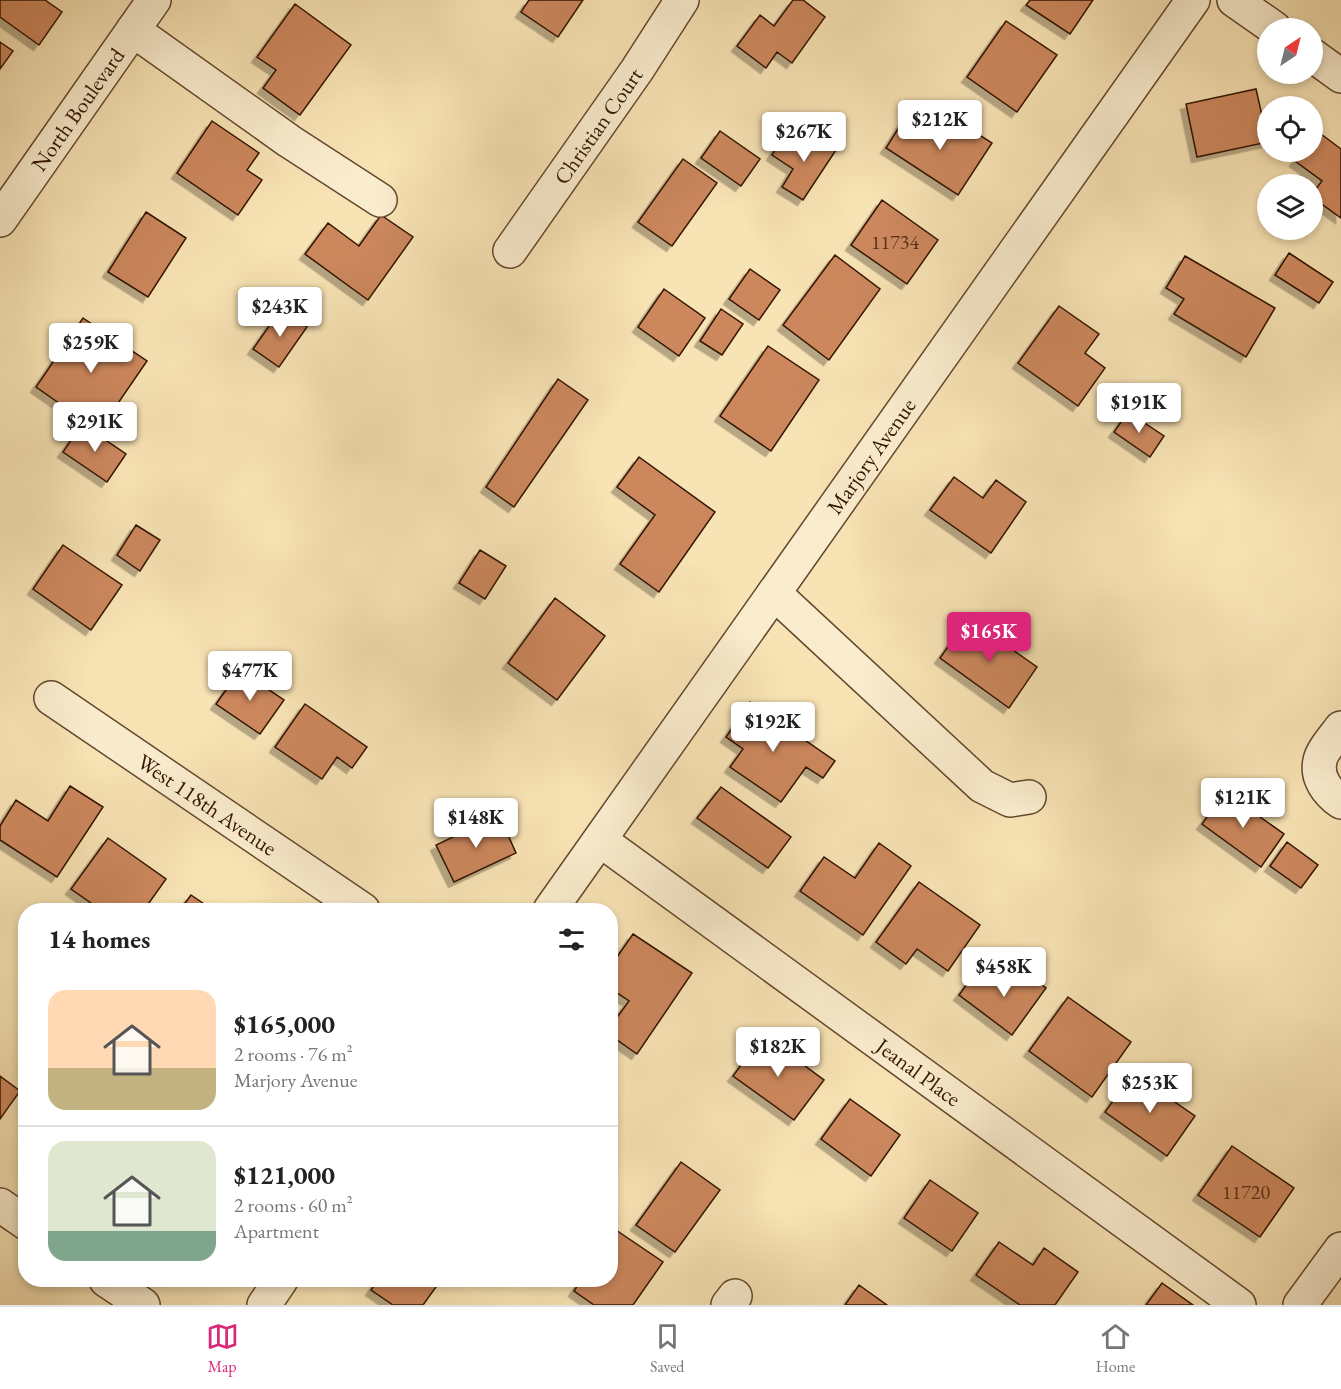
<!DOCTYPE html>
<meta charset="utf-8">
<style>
:root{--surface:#fff;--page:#f2f2f2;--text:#222;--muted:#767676;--line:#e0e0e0;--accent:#db2777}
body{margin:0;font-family:"EB Garamond",serif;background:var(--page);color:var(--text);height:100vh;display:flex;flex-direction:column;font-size:22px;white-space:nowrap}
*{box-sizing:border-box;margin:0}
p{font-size:20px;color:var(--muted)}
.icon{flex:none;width:33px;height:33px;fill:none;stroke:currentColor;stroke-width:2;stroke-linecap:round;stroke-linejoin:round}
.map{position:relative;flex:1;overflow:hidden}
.drawer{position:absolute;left:18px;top:903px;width:600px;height:384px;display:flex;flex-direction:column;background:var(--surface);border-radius:24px;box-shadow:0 3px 9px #0003}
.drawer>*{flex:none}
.needle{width:39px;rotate:35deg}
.controls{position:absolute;left:1257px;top:18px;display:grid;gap:12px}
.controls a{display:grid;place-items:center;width:66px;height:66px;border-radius:50%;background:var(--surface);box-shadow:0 3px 9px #0003;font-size:30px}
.price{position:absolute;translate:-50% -51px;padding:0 14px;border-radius:6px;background:#fff;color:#222;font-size:20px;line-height:39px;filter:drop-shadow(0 2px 3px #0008)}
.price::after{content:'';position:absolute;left:50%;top:36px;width:18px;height:14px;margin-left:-9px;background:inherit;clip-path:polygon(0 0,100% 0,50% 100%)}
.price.active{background:var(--accent);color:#fff}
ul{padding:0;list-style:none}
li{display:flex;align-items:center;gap:18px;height:150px;padding:0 30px}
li+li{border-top:2px solid var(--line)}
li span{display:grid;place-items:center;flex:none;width:168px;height:120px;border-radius:18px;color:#555}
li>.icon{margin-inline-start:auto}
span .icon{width:72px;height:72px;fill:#fffc;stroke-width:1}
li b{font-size:26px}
h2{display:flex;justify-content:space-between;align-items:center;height:72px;padding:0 30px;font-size:26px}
.tab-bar{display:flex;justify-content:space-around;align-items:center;height:84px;border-top:2px solid var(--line);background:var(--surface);font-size:16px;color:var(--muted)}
.tab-bar a{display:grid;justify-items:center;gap:3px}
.tab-bar .active{color:var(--accent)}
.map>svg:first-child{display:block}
</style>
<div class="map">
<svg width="1341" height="1305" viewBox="0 0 1341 1305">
<defs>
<filter id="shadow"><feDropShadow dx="-5.5" dy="5.5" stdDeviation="0" flood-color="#0004"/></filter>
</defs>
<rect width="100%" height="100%" fill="#f8e3b4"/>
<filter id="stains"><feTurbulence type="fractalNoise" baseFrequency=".00333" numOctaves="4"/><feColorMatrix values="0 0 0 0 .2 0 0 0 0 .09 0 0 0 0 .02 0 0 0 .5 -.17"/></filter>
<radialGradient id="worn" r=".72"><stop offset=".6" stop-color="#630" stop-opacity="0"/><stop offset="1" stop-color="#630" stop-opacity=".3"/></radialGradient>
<path fill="#cc875d" stroke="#321301" stroke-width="1.5" filter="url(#shadow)" d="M0,0h45l17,12 -23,33 -39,-28z
M529,0h54l-25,37 -37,-25z
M793,0h10l22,17 -33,46 -15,-11 -11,16 -29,-22 23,-31 14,11z
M1030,0h63l-23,34 -44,-29z
M295,4l56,41 -51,70 -37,-27 13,-18 -19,-13z
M1006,21l51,34 -40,57 -50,-35z
M0,42l13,9 -13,18z
M1256,89l12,53 -71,15 -11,-53z
M908,113l36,24 12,-17 36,23 -34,52 -72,-47z
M212,121l47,32 -12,17 15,10 -24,35 -61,-42z
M720,131l40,28 -19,27 -40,-28z
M1317,131l24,18v69l-29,-21v-3l10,-13 -27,-20 7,-9h10v-15z
M817,133l21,14 -35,53 -21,-13 11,-18 -21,-14 11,-18 22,14z
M683,159l34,24 -45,63 -34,-24z
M882,200l56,40 -31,44 -56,-39z
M146,212l40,26 -38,59 -40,-25z
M381,215l32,22 -45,63 -63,-46 23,-31 31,23z
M1289,253l44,29 -14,21 -44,-28z
M835,255l45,34 -51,71 -46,-35z
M1185,256l90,52 -29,49 -72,-43 10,-15 -18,-11z
M750,269l30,21 -21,30 -30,-21z
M664,289l41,29 -26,38 -41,-29z
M1059,306l40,28 -14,19 20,15 -27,38 -60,-43z
M281,309l26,18 -28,40 -26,-18z
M721,309l22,15 -21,31 -22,-14z
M83,318l64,43 -48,70 -63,-44z
M768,346l51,34 -48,71 -51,-35z
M558,379l30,21 -74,107 -28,-20z
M1128,412l36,24 -14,21 -36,-25z
M82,424l44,30 -19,28 -44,-30z
M639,457l76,55 -56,80 -39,-28 35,-49 -38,-28z
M954,477l29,21 13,-18 30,22 -35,51 -61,-43z
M136,525l24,15 -20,31 -23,-16z
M63,545l59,40 -31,45 -58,-41z
M480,550l26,16 -21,33 -26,-16z
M555,598l50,38 -48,64 -49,-37z
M968,618l69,49 -28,41 -69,-50z
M240,670l44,30 -24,34 -44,-30z
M750,702l85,59 -12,17 -17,-11 -25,35 -51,-35 13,-18 -17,-12z
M305,704l62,43 -15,21 -15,-11 -15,22 -47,-32z
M70,786l33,21 -46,70 -57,-37v-14l16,-26 32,21z
M721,787l70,50 -23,31 -71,-50z
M1225,792l59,42 -23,33 -59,-43z
M499,815l17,38 -62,29 -18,-37z
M108,838l58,41 -22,31h-43l-30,-21z
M1287,842l31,23 -17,23 -31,-22z
M879,843l32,23 -48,69 -63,-44 24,-34 31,21z
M919,882l61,43 -32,46 -31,-22 -11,15 -30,-22z
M191,895l22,15h-33z
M633,934l59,39 -55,81 -27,-19v-8l19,-26 -19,-13v-21z
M1019,968l27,20 -34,47 -53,-40 19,-26 26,19z
M1068,997l63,45 -39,55 -63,-46z
M763,1035l61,45 -30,40 -61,-44z
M1133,1073l62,43 -28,40 -62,-44z
M0,1076l20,15 -20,28z
M850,1099l50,36 -29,41 -50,-37z
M1232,1146l62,42 -34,49 -62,-42z
M681,1162l39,28 -45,62 -39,-27z
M930,1180l48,33 -26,38 -48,-33z
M616,1230l47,32 -30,43h-39l-20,-14 7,-11h29v-42z
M999,1242l34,23 11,-17 34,24 -23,33h-35l-44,-30z
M378,1280h63l-18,25h-30l-22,-15z
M1162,1283l31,22h-47z
M859,1285l28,20h-42z"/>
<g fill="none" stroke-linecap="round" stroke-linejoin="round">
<g stroke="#64472e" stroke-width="36">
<g id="minor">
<path d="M1234,0l40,28"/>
<path d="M133,30l156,111 91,59"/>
<path d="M1312,55l29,21"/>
<path id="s1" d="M0,220l154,-220"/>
<path id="s2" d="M510,251l127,-181 45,-70"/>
<path d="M774,593l208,193 28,14 19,-3"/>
<path id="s3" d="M51,698l312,212"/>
<path d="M1341,728c-6,8 -20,24 -21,33 -4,17 8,32 21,41"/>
<path id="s4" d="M600,840l639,465"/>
<path id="s5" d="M550,910l643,-910"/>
<path d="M0,1205l26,18"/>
<path d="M106,1280l37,25"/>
<path d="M264,1305l17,-25"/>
<path d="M728,1305l7,-9"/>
<path d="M1300,1305l41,-56"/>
</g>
</g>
<use href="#minor" stroke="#faedce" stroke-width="33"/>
</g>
<g text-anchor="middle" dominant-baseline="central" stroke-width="4.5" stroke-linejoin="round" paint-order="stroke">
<g font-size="20" fill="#583018">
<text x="895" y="242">11734</text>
<text x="1246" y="1192">11720</text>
</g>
<g font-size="22" fill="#321301" stroke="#faedce">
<text stroke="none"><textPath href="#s1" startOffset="135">North Boulevard</textPath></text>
<text stroke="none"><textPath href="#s2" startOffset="153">Christian Court</textPath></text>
<text stroke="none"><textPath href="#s5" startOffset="556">Marjory Avenue</textPath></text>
<text stroke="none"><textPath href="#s3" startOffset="189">West 118th Avenue</textPath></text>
<text stroke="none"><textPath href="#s4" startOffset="394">Jeanal Place</textPath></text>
</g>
</g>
<rect width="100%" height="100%" filter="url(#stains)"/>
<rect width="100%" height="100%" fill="url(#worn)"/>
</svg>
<div class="controls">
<a><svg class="needle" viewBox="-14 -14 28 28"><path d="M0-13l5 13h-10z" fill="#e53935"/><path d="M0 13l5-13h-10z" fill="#767676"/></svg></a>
<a><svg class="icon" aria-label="locate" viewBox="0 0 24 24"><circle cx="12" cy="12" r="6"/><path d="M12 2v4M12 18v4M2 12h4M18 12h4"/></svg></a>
<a><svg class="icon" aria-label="layers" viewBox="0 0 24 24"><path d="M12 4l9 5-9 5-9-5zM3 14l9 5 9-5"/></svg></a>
</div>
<b class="price" style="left:940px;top:151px">$212K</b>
<b class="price" style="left:804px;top:163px">$267K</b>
<b class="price" style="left:280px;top:338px">$243K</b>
<b class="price" style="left:91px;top:374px">$259K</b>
<b class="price" style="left:1139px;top:434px">$191K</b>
<b class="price" style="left:95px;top:453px">$291K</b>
<b class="price active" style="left:989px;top:663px">$165K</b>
<b class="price" style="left:250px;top:702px">$477K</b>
<b class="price" style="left:773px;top:753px">$192K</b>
<b class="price" style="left:1243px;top:829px">$121K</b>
<b class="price" style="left:476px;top:849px">$148K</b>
<b class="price" style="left:1004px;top:998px">$458K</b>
<b class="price" style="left:778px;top:1078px">$182K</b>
<b class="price" style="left:1150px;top:1114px">$253K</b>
<section class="drawer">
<h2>14 homes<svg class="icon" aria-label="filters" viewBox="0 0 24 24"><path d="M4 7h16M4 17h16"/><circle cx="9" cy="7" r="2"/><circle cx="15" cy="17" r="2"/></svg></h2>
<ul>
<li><span style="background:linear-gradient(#ffd9b3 65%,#c2b280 0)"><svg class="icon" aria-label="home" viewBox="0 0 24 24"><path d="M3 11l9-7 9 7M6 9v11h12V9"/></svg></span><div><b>$165,000</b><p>2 rooms · 76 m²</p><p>Marjory Avenue</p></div></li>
<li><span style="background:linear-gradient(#dfe7d0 75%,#7fa58c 0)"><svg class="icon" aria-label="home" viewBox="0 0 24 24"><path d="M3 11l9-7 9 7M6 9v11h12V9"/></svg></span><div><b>$121,000</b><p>2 rooms · 60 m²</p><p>Apartment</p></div></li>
</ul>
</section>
</div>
<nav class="tab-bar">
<a class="active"><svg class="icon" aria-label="map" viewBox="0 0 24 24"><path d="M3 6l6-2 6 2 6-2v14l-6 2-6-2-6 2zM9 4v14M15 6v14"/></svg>Map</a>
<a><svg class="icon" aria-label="saved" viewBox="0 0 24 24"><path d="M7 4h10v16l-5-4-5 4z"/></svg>Saved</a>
<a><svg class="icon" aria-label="home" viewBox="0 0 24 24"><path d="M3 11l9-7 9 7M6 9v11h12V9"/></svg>Home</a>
</nav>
